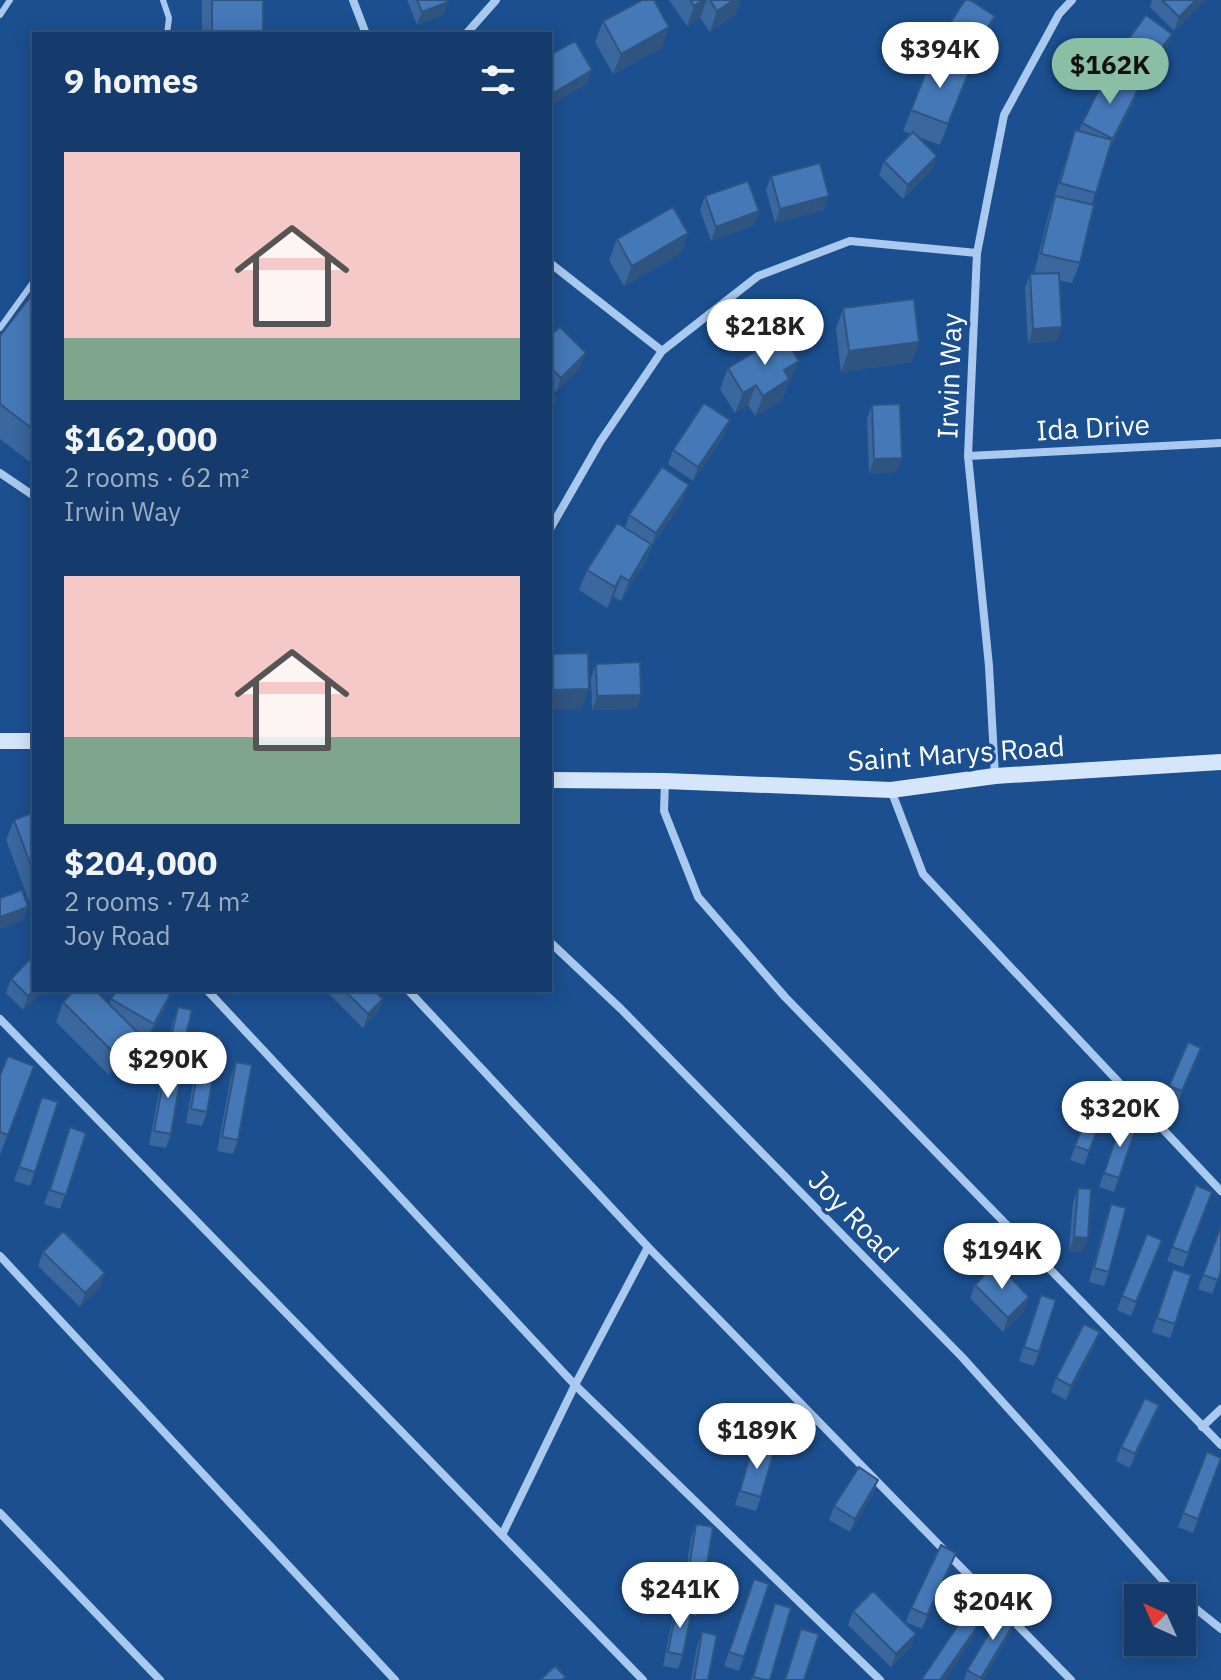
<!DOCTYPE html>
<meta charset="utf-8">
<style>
:root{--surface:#143b6b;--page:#1d4271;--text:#f1f3f6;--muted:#9dadc1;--line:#33557e;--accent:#8abfa5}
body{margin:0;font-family:"IBM Plex Sans",sans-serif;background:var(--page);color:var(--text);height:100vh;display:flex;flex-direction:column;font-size:30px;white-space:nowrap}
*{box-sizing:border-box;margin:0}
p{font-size:26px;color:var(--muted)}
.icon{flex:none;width:44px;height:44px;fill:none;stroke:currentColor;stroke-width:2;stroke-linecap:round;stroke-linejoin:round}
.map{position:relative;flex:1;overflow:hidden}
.drawer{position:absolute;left:32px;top:32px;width:520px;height:960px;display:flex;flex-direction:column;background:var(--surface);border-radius:0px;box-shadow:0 4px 20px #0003,0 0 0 2px var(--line)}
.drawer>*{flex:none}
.needle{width:52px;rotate:315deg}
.tools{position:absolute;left:1124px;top:1584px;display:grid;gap:16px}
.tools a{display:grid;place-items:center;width:72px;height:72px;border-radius:0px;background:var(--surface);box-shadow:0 4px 20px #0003,0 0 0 2px var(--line);font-size:40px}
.price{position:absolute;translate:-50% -68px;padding:0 18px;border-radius:28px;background:#fff;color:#222;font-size:26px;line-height:52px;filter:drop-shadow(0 2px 4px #0008)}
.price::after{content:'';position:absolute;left:50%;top:48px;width:24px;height:18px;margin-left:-12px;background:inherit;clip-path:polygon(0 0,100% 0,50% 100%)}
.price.current{background:var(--accent);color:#111}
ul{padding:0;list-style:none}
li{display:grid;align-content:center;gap:16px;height:424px;padding:0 32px}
li span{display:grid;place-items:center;height:248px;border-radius:0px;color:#555}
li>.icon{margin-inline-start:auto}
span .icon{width:144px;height:144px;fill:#fffc;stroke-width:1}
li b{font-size:34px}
h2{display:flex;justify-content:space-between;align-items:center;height:96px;padding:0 32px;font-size:34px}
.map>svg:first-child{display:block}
</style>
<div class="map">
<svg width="1221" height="1680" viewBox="0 0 1221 1680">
<rect width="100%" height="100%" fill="#1b4f8f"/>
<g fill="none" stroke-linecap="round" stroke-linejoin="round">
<path stroke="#a9c9ee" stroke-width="6" d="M163,0l6,18 -2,16
M0,15l10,-15
M0,328l34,-47"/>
<path stroke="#a9c9ee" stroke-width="8" d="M353,0l13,34
M466,34l30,-34
M550,263l112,88
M968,456l253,-13
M0,473l34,23
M550,529l50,-87 62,-91 96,-75 92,-35 127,12
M995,776l-6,-110 -21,-210 9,-203 27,-138 55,-101 13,-14
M665,781l-1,30 34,86 87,100 436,448
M891,790l32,84 298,317
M550,942l71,67 341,348 208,231 51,41
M207,990l368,395 73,-138 423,433
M408,990l240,257
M0,1019l643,661
M0,1256l395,424
M1202,1427l19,-18
M0,1513l160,167
M502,1535l73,-150 305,295"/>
<path stroke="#d6e6fa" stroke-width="16" d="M0,741h34
M550,780l115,1 226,9 104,-14 226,-14"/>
</g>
<path fill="#3a679d" d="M202,0h61v34h-61z
M407,0h40l1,2 -5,13 -26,10z
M669,0h72l-5,14 -26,18 -10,-14 -13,8z
M1152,0h53l-31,31 -24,-24z
M995,16l-5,14 -25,38 -3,22 -22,55 -24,-9 16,34 -29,29 -24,-24 5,-14 27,-27 -8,-3 35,-89z
M603,21l59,27 -49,26 -18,-32z
M1172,34l-5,14 -30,41 1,1 -5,14 -25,48 -16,52 -12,59 -8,20 -13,-3 -2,61 -29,2 -3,-55 5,-14h4l14,-58 27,-86 4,1 3,-8 40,-41 -13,-9 5,-14z
M771,176l53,34 -49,13 -9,-33z
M705,196l54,15 -5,14 -43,16 -11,-31z
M688,233l-7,20 -57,33 -15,-26 8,-21z
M34,292v173l-34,-26v-103z
M843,308l69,54 -71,10 -5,-43z
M550,336l31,30 -25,26 -6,-6z
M728,368l63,13 -3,3 -6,16 -27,16 -7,-11 -13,8 -15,-24z
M872,405l25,67 -28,1 -2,-54z
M730,420l-5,14 -32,47 -25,-17 5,-14z
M684,499l-33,48 -7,18 -23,36 -7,-4 -7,11 -28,-18 8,-20 38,-42 4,-13z
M596,664l45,31 -5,14 -44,1 -1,-32z
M34,812v87l-5,2 -23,-61 8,-20z
M11,979l23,11h9l-20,20 -17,-17z
M232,990h11l-5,5z
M325,990h48l10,9 -6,14 -14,15z
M170,995l-5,14 -17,28 -14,-8 4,4 -8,21 -21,21 -53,-53 7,-20 46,2 2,-5z
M178,1007l3,50 -4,11 -6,66 -5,14 -17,-3 12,-65 4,-12h-3l11,-47z
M204,1034l3,78 -5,14 -16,-3 13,-75z
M1196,1061l-19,44 -13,-5 5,-14z
M236,1062l2,78 -5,14 -16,-3 14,-75z
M34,1066l-34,89v-80z
M1099,1084l14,6 -29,75 -14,-5z
M58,1102l-28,84 -16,-5 23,-70z
M1122,1120l15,5 -23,67 -15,-5z
M70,1127l16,6 -26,76 -16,-5z
M1196,1185l16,7 -29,75 -16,-6z
M1078,1188l5,64 -14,-1 4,-49z
M1111,1204l-2,68 -5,14 -15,-4 17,-64z
M1221,1226v44l-9,24 -14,-5z
M43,1252l57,35 -20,20 -42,-41z
M1157,1254l-26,62 -14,-6 5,-14z
M1168,1283l7,41 -5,14 -18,-6z
M975,1285l49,26 -21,21 -33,-34z
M1036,1309l3,43 -5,14 -15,-5z
M1095,1345l-29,55 -15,-8 5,-14z
M1159,1405l-5,13 -24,50 -14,-7 5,-14z
M753,1445l8,52 -5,14 -21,-6z
M1207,1452l14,5 -28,76 -15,-6z
M878,1480l-5,14 -23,38 -21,-12 5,-14z
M696,1524l5,78 -5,14 -5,-1 -8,40 -5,14 -15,-3 9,-46 5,-14 3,1 11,-69z
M951,1566l-29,63 -16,-7 5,-14z
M754,1579l15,5 -30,87 -15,-5z
M775,1603l-5,77h-19l19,-63z
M853,1611l58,36 -20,20 -43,-42z
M1013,1629l-30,51h-19l3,-10z
M702,1632l6,48h-17l6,-34z"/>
<path fill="#305480" d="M703,0h4l-7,18 -13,8 7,-20z
M734,0h7l-5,14 -26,18 7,-21z
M1196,0h9l-31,31 5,-14z
M448,2l-5,13 -26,10 5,-13z
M995,16l-5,14 -29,44 5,-14z
M669,27l-7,21 -49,26 8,-20z
M1172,34l-5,14 -32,44 5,-14z
M592,70l-5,14 -37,22v-11z
M1138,90l-5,14 -25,48 5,-13z
M937,156l-5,14 -29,29 5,-14z
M829,196l-5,14 -49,13 5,-14z
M759,211l-5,14 -43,16 5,-14z
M688,233l-7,20 -57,33 8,-20z
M1062,327l-5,14 -29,2 5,-14z
M919,342l-7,20 -71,10 8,-21z
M586,353l-5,13 -25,26 5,-14z
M799,361l-8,20 -3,3 -6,16 -27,16 8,-20 21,-26z
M756,385l-8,20 -13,8 8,-20z
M730,420l-5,14 -32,47 5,-14z
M902,458l-5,14 -28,1 5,-14z
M689,485l-5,14 -33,48 5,-14z
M651,544l-7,21 -23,36 8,-20z
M621,576l-7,21 -7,11 8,-21z
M589,689l-8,21h-31v-20z
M641,695l-5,14 -44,1 5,-14z
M34,887v12l-5,2z
M28,907l-5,14 -23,8v-12z
M34,990h9l-20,20 5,-14z
M170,995l-5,14 -17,28 6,-13z
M383,999l-6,14 -14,15 5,-14z
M138,1033l-8,21 -21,21 7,-20z
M1201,1048l-5,13 -19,44 5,-14z
M1074,1237l14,1 -5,14 -14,-1z
M105,1273l-5,14 -20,20 5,-14z
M1029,1297l-5,14 -21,21 5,-14z
M1100,1332l-5,13 -29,55 5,-14z
M1159,1405l-5,13 -24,50 5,-14z
M878,1480l-5,14 -23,38 5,-13z
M956,1553l-5,13 -29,63 5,-14z
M1019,1615l-6,14 -30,51h-2z
M977,1627l-5,14 -27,39h-5z
M916,1634l-5,13 -20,20 5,-13z"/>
<path fill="#4478b7" stroke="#305480" stroke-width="2" d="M212,0h51v34h-51z
M417,0h30l1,2 -26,10z
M642,0h12l15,27 -48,27 -18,-33z
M690,0h13l-9,6z
M710,0h24l-17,11z
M965,0h5l25,16 -29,44 -28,-18z
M1162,0h34l-17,17z
M1146,15l26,19 -32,44 -26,-19z
M575,41l17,29 -42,25v-40z
M933,55l37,14 -22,55 -37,-14z
M1107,74l31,16 -25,49 -31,-16z
M1075,130l37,10 -16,53 -36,-10z
M913,132l24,24 -29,29 -24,-24z
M820,163l9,33 -49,13 -9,-33z
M748,181l11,30 -43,16 -11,-31z
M1055,196l39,9 -14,58 -39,-9z
M673,207l15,26 -56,33 -15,-27z
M1059,273l3,54 -29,2 -3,-55z
M34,292v138l-34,-26v-68z
M914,299l5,43 -70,9 -6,-43z
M560,327l26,26 -25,25 -11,-11v-31z
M783,335l16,26 -15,9 5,9 -26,17 -7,-11 -13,8 -15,-25z
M550,395l6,4 -6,8z
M704,403l26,17 -32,47 -25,-17z
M900,404l2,54 -28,1 -2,-54z
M662,467l27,18 -33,48 -27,-18z
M617,523l34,21 -22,37 -8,-5 -6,11 -28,-17z
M588,653l1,36 -39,1v-36z
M640,662l1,33 -44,1 -1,-32z
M34,812v62l-20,-54z
M22,890l6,17 -28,10v-19z
M34,955v35l-6,6 -17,-17z
M75,990h20l43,43 -22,22 -53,-53z
M117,990h45l8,5 -16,29 -43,-25z
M344,990h29l10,9 -15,15z
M178,1007l14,3 -11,47 -14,-3z
M204,1034l16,3 -13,75 -16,-3z
M1188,1042l13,6 -19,43 -13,-5z
M8,1056l26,10 -26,69 -8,-3v-57z
M236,1062l16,3 -14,75 -16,-3z
M166,1066l16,3 -11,65 -17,-3z
M1099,1084l14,6 -24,61 -14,-5z
M42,1097l16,5 -23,70 -16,-5z
M1122,1120l15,5 -18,53 -15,-5z
M70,1127l16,6 -20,62 -16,-5z
M1196,1185l16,7 -24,61 -16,-6z
M1078,1188l13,1 -3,49 -14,-1z
M1111,1204l15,4 -17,64 -15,-4z
M1221,1226v44l-3,10 -15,-5z
M63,1231l42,42 -20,20 -42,-41z
M1147,1234l15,6 -26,62 -14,-6z
M996,1263l33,34 -21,21 -33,-33z
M1173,1269l18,6 -16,49 -18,-6z
M1041,1295l15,5 -17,52 -15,-5z
M1084,1324l16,8 -29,54 -15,-8z
M1145,1398l14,7 -24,49 -14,-7z
M753,1445l21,6 -13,46 -21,-6z
M1207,1452l14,6 -23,61 -15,-6z
M859,1467l19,13 -23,39 -21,-13z
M696,1524l17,3 -12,75 -17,-3z
M941,1545l15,8 -29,62 -16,-7z
M754,1579l15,5 -25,73 -15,-5z
M873,1591l43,43 -20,20 -43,-43z
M775,1603l16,5 -21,72h-4l-13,-3z
M677,1606l15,3 -9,46 -15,-3z
M1005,1607l14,8 -38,63 -14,-8z
M963,1618l14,9 -37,53h-19z
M801,1629l18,5 -15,46h-19z
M702,1632l15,3 -9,45h-14z
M555,1666l11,11 -4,3h-22z"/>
<g text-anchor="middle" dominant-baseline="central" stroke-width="7" stroke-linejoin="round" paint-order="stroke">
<g font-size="28" fill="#fff" stroke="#1b4f8f">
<text transform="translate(949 376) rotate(-88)">Irwin Way</text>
<text transform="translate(1093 427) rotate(-3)">Ida Drive</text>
<text transform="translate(956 753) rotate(-4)">Saint Marys Road</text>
<text transform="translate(854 1216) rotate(46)">Joy Road</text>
</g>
</g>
</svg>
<div class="tools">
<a><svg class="needle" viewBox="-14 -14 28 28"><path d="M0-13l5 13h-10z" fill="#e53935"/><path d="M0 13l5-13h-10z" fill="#9dadc1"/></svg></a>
</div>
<b class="price" style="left:940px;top:90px">$394K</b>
<b class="price current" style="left:1110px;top:106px">$162K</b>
<b class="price" style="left:765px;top:367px">$218K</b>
<b class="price" style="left:168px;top:1100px">$290K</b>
<b class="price" style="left:1120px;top:1149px">$320K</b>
<b class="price" style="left:1002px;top:1291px">$194K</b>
<b class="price" style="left:757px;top:1471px">$189K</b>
<b class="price" style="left:680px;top:1630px">$241K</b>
<b class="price" style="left:993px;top:1642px">$204K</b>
<section class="drawer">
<h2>9 homes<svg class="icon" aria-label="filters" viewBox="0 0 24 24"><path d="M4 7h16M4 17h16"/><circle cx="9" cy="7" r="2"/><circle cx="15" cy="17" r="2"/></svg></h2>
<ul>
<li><span style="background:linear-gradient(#f6c9c9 75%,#7fa58c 0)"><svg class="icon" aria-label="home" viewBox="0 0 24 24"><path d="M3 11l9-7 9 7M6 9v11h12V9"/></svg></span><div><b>$162,000</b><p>2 rooms · 62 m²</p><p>Irwin Way</p></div></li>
<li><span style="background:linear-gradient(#f6c9c9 65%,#7fa58c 0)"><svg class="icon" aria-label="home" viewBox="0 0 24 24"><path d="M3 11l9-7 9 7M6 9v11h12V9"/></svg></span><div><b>$204,000</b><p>2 rooms · 74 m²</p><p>Joy Road</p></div></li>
</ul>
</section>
</div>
